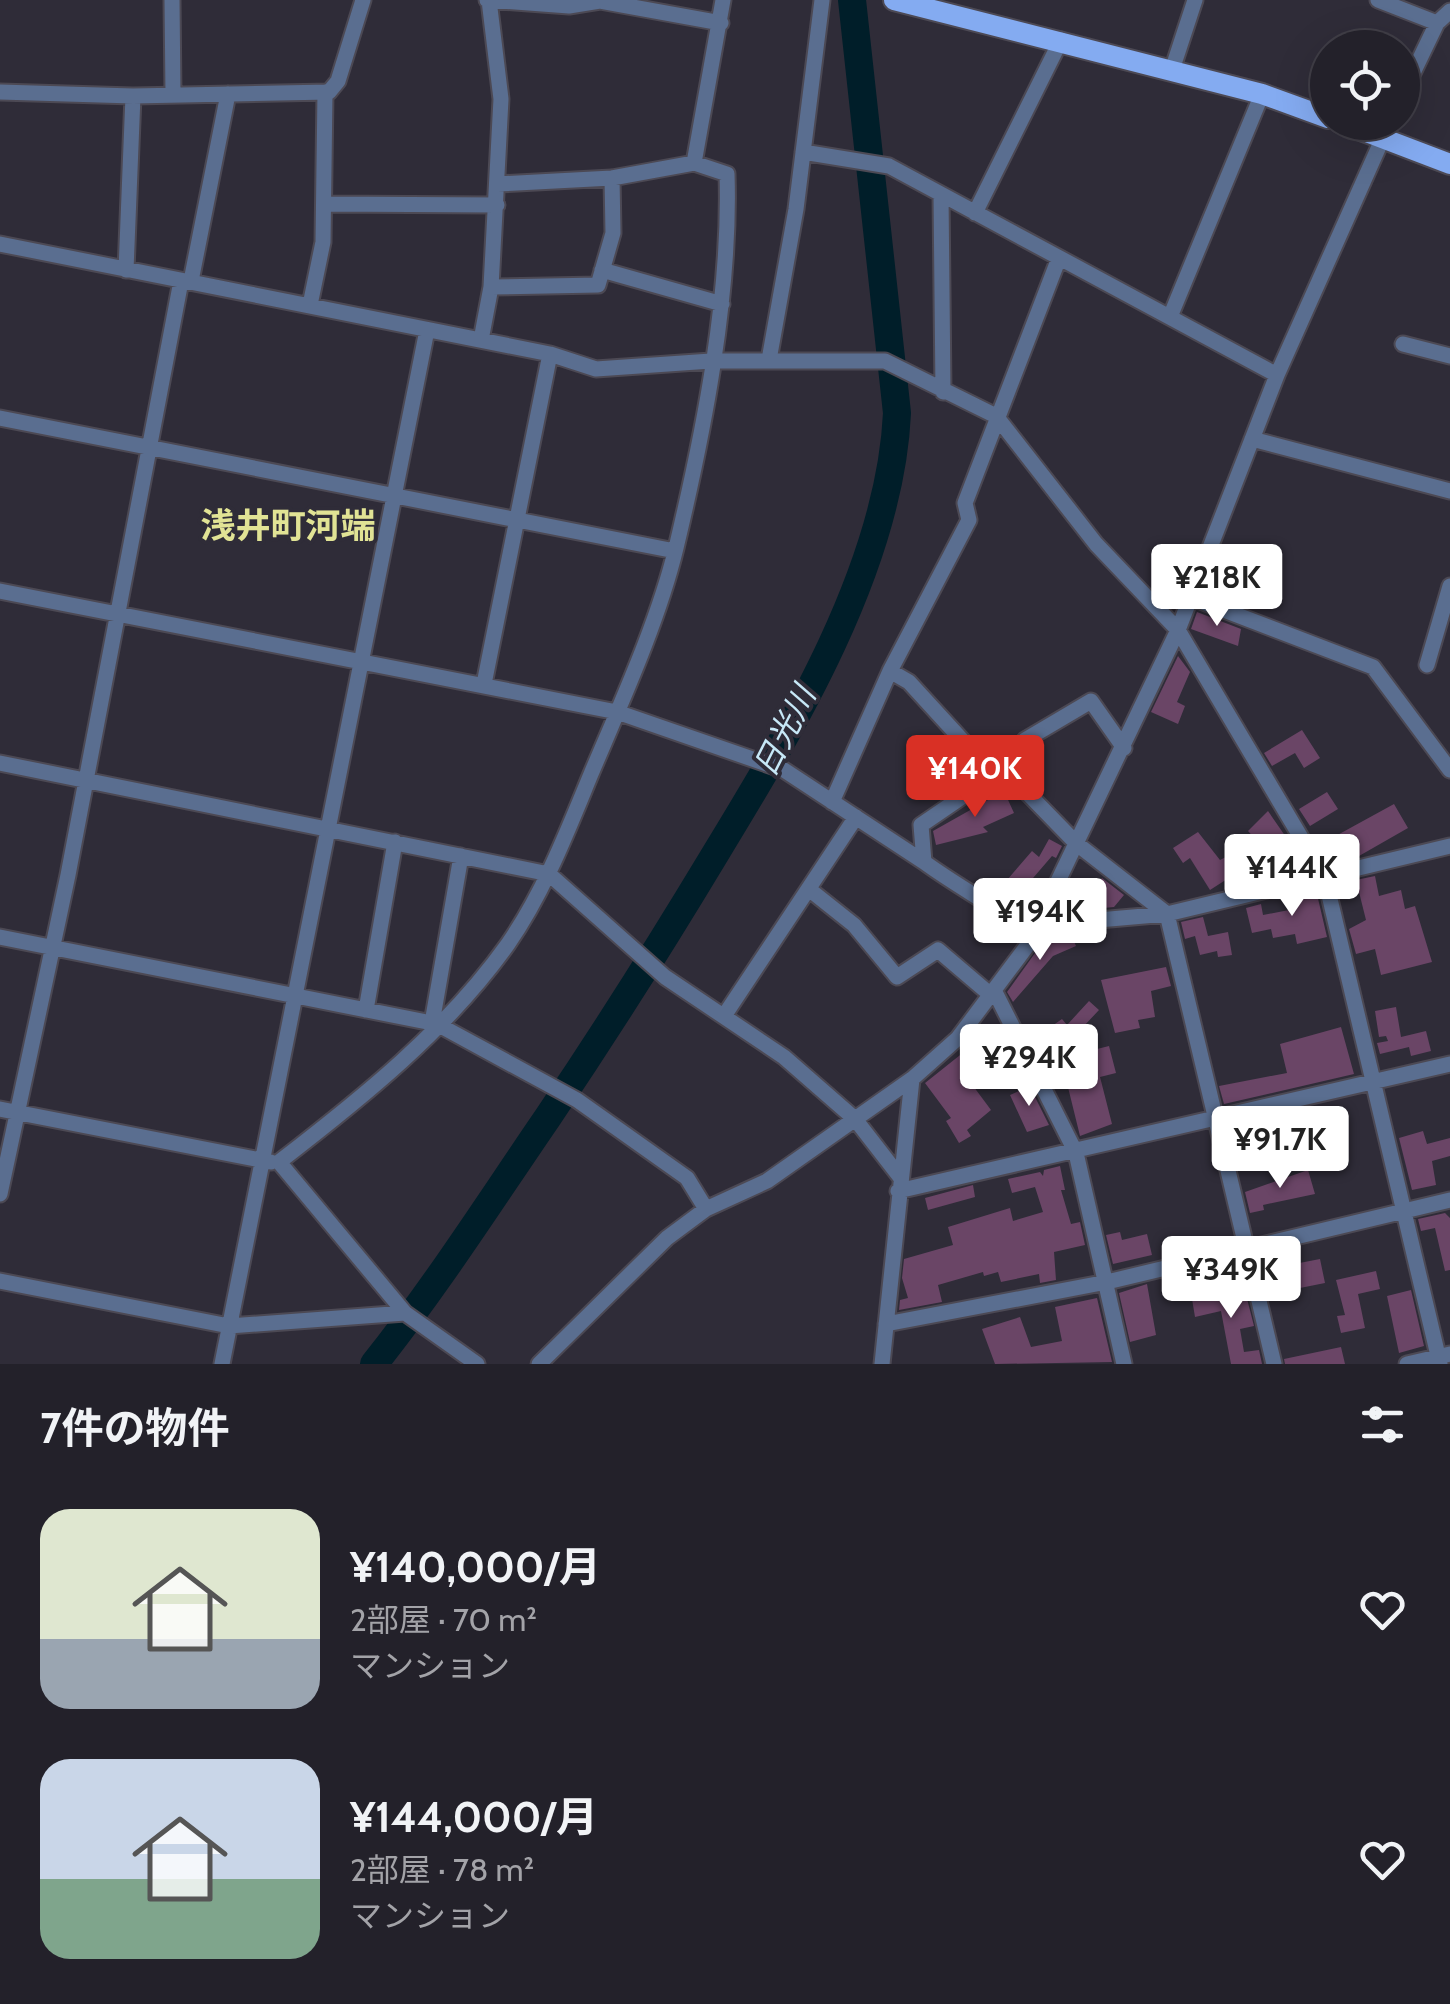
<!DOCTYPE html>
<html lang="ja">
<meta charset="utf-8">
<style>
:root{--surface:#23212a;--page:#2b2932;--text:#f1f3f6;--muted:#a3a3a8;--line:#403e47;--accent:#d93025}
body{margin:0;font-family:Cabin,"Noto Sans JP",sans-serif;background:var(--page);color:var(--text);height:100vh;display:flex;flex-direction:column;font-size:38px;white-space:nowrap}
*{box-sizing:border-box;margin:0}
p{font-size:32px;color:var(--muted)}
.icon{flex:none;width:55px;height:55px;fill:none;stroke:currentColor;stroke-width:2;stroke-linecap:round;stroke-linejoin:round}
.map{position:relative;height:1364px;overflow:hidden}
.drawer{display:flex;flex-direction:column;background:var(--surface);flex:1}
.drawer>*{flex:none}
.controls{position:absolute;left:1310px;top:30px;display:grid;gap:20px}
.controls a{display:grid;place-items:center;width:110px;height:110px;border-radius:50%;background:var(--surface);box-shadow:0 10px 40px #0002,0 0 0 2px var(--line);font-size:50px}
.price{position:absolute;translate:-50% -85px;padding:0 22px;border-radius:10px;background:#fff;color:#222;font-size:32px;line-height:65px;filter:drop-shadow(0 2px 5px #0008)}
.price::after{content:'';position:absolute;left:50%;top:60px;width:30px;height:22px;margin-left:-15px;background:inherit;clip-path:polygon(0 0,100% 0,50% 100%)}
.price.selected{background:var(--accent);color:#fff}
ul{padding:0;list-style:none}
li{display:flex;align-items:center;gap:30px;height:250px;padding:0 40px}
li span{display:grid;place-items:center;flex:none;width:280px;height:200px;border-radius:30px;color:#555}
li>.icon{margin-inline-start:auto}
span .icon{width:120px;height:120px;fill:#fffc;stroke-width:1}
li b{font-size:42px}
h2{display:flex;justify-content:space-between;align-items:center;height:120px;padding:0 40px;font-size:42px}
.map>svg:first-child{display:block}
</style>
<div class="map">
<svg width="1450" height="1364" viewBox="0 0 1450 1364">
<rect width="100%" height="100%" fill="#2f2c38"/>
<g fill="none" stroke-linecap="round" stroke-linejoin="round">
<path stroke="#001e29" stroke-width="28" d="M374,1364c63,-79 117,-164 174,-247 58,-86 113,-173 166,-261 78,-128 176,-290 183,-443l-45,-413"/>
</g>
<path fill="#6a4566" d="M1229,554l15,6 -17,39 -14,-5z
M1197,612l44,17 -3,17 -47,-17z
M1178,656l12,16 -13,30 8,4 -7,18 -27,-12z
M1302,730l18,28 -16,10 -9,-15 -23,13 -8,-13z
M1004,791l10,22 -31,14 5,5 -52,13 -3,-14z
M1327,792l11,17 -28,17 -11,-17z
M1394,804l14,24 -49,28 -6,-4 -20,11 -12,-19z
M1268,811l20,29 -78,50 -20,-32 -7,5 -10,-15 25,-16 22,28 37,-19 -9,-10z
M1049,839l13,7 -6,12 -4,-2 -31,36 -14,-12 25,-29 7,6z
M1375,876l4,20 22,-6 4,19 10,-3 17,56 -51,13 -6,-26 -19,5 -7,-25 17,-9 -10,-40z
M1102,878l22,17 -10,12 -21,2 -2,-17z
M1071,879l16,8 -11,24h-7l-11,-5z
M1316,890l11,47 -30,7 -2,-10 -22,4 -2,-9 -19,4 -6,-25 15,-4 2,11 26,-5 -4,-13z
M1203,917l5,19 20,-4 4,23 -14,2 -1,-6 -17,4 -5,-19 -10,3 -4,-17z
M1071,934l5,12 -23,10 -40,46 -6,-10 36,-50z
M1166,967l5,19 -20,5 4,26 -17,3 2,8 -25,5 -14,-53z
M1089,1001l10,9 -16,17 6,24 20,-5 7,27 -16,4 12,47 -32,12 -15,-61 -12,7 -21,-42 30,-21 5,6z
M1396,1007l5,30 25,-6 5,20 -20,5 -2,-9 -29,7 -3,-11 11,-2 -2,-5 -7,1 -4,-26z
M1341,1027l13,47 -130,30 -5,-18 68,-13 -7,-29z
M984,1036l18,24 -37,15 26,35 -24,20 4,6 -12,7 -13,-22 5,-3 -26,-35z
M1019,1065l30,60 -22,7 -17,-37 18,-8z
M1423,1131l4,13 23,-6v18l-18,5 4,24 -24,5 -13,-52z
M1060,1166l5,24h-4l10,34 9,-2 5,23 -31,7 2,28 -16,3 -1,-9 -38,8 -3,-10 -14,4 -1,-4 -45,13 4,17 -43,8 1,-10 8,-2 -6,-20 2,-19 49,-14 -5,-18 62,-19 3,13 30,-9 -8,-25 -23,6 -4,-14 32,-7 3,4 1,-6z
M1308,1170l7,24 -52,11 1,5 -14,3 -5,-21z
M973,1185l2,12 -47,13 -3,-12z
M1445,1213l5,5v52l-5,1 -10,-43 -14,3 -3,-12z
M1120,1232l2,8 25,-6 5,21 -39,9 -7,-29z
M1282,1255l2,11 36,-7 5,24 -25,5 -2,-12 -32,7 -5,-24z
M1376,1271l4,18 -22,5 7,34 -24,5 -4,-17 8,-1 -9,-35z
M1147,1284l9,51 -26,7 -11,-49z
M1244,1287l10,39 -14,3 4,23 15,-2 3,14h-31l-10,-53 -26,6 -3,-18z
M1411,1290l13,56 -25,7 -12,-57z
M1097,1298l15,64 -117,2 -13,-35 38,-12 11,30 31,-6 -7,-34z
M1341,1347l4,17h-60l-1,-5z"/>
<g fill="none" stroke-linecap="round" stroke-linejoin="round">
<g stroke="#4c4954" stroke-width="19">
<path id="minor" d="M172,0l1,94
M487,0l82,6 31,-5 121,22
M1378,0l59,23
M1172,70l23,-70
M0,92l133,4 196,-4 9,-11 25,-81
M1402,96l35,-73 13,-12
M803,152l86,14 388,209
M694,163l29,-163
M941,194l2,198
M324,204l173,1
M975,213l86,-173
M0,244l550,110 46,15 115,-8h174l111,55 100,128 82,86 147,248 115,486
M126,270l7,-174
M602,270l120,34
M191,281l37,-187
M491,287l107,-2 15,-52 -1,-55
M310,305l13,-63 2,-150
M1170,317l92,-223
M481,340l10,-53 10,-188 -12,-99
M1403,344l47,12
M769,360l27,-151 26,-209
M0,418l675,133
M1252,439l198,52
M0,591l617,121 167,58 140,92
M1190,597l183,70 77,103
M1427,665l23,-79
M890,671l19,11 85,93
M484,684l66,-330
M1124,748l-33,-47 -66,39 -31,35 -73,50 3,37c37,27 72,44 107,72l33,-11 103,-9 283,-68
M0,763l549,111 116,103 119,80 71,62 45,58
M1002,767l75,77 90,70 107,450
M832,802l58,-131 79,-151 -4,-17 94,-245
M810,890l44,35 43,52 41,-27 54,46
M0,937l437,87 140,76 110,78 19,31
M995,992l81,161 48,211
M366,1010l29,-168
M724,1016l132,-199
M432,1023l29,-167
M0,1109l271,53
M898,1191l552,-127
M0,1194l68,-319 113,-594
M0,1281l229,45 176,-13 72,51
M405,1313l-126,-151c83,-64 168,-132 229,-218 36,-52 59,-112 83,-170 30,-71 67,-152 85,-226 28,-117 55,-254 51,-374l-33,-11 -82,15 -114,6
M886,1324l221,-42 343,-82
M222,1364l205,-1034
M539,1364l128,-126 39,-29 61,-28 145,-102
M882,1364l30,-285 46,-41 69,-92 151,-316 99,-255 113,-253
M1407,1364l43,-10"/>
</g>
<g stroke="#4c4954" stroke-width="24">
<path id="major" d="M894,0l368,94 66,24
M1340,122l110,42"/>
</g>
<use href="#minor" stroke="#5a6e90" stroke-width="15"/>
<use href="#major" stroke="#84abf1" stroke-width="20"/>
</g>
<g text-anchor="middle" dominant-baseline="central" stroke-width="8" stroke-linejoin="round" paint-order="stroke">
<g font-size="32" font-style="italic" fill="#c7e8f7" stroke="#2f2c38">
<text transform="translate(784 731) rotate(-63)">日光川</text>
</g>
<g font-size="35" font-weight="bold" fill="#e1e395" stroke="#2f2c38">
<text x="288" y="525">浅井町河端</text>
</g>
</g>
</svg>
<div class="controls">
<a><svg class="icon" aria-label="locate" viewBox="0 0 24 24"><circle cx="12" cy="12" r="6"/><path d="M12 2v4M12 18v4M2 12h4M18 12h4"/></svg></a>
</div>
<b class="price" style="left:1217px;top:629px">¥218K</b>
<b class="price selected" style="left:975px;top:820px">¥140K</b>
<b class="price" style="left:1292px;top:919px">¥144K</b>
<b class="price" style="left:1040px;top:963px">¥194K</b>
<b class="price" style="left:1029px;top:1109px">¥294K</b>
<b class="price" style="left:1280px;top:1191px">¥91.7K</b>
<b class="price" style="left:1231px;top:1321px">¥349K</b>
</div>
<section class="drawer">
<h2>7件の物件<svg class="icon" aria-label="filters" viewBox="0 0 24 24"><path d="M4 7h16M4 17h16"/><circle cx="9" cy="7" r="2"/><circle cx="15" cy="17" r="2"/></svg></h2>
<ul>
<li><span style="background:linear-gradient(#dfe7d0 65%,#9aa5b1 0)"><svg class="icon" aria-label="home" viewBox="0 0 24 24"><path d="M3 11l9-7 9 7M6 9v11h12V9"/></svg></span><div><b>¥140,000/月</b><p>2部屋 · 70 m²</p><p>マンション</p></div><svg class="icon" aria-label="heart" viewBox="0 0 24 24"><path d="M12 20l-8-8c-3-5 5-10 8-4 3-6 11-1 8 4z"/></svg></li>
<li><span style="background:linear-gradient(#c9d6e8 60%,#7fa58c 0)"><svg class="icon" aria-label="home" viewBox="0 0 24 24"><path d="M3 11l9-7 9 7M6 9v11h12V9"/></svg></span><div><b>¥144,000/月</b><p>2部屋 · 78 m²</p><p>マンション</p></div><svg class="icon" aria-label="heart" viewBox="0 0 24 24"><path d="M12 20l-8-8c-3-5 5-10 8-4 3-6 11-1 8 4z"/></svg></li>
</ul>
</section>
